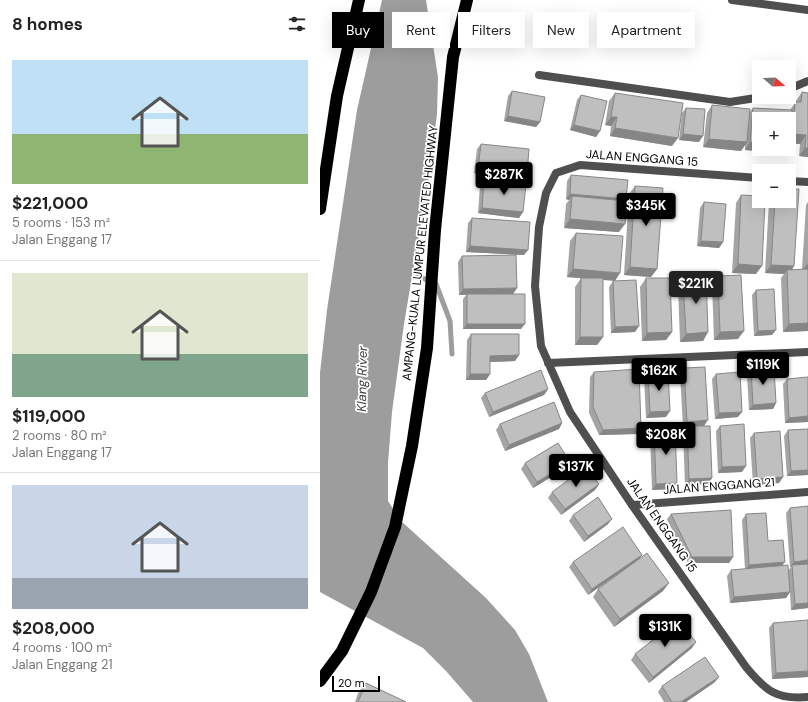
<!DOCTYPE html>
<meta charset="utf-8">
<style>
:root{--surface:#fff;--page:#f2f2f2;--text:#222;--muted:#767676;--line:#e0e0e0;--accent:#000}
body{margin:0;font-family:"DM Sans",sans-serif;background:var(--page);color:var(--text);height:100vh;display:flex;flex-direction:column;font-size:15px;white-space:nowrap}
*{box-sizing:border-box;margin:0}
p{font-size:13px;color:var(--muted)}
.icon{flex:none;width:22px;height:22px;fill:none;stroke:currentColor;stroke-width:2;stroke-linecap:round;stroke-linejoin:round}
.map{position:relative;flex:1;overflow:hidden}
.sheet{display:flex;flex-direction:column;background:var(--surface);width:320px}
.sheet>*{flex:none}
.banner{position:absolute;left:12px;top:12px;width:380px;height:36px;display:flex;gap:8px}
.needle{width:26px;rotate:109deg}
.tools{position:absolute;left:432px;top:60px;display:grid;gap:8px}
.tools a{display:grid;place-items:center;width:44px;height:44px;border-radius:0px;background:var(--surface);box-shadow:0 4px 16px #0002;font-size:20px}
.scale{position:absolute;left:12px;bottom:10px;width:48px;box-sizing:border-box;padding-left:4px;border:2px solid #000;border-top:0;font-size:11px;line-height:14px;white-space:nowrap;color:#000;-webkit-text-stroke:3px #fff;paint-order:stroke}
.price{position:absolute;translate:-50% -34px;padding:0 9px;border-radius:4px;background:var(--accent);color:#fff;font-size:13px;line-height:26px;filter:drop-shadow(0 1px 2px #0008)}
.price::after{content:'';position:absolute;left:50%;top:24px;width:12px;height:9px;margin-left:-6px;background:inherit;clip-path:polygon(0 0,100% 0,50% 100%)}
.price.on{background:#222;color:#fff}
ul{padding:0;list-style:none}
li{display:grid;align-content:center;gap:8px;height:212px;padding:0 12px}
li+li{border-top:1px solid var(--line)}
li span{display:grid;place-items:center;height:124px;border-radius:0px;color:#555}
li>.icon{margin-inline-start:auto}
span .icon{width:72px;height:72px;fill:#fffc;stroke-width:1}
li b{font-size:17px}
h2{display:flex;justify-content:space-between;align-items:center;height:48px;padding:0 12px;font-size:17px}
.tag{padding:0 14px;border-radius:0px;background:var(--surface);box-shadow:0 4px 16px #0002;font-size:14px;line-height:36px}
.tag.on{background:var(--accent);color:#fff}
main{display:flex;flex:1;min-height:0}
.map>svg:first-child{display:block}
</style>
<main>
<section class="sheet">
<h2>8 homes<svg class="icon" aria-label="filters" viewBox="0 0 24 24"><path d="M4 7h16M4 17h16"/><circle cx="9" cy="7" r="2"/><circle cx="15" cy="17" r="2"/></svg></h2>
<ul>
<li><span style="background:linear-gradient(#bfe0f5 60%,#8fb573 0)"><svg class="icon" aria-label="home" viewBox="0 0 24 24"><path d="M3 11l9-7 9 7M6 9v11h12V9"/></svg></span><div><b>$221,000</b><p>5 rooms · 153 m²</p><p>Jalan Enggang 17</p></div></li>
<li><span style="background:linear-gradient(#dfe7d0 65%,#7fa58c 0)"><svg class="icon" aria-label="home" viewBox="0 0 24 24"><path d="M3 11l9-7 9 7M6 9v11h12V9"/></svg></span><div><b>$119,000</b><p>2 rooms · 80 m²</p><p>Jalan Enggang 17</p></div></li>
<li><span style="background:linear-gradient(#c9d6e8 75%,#9aa5b1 0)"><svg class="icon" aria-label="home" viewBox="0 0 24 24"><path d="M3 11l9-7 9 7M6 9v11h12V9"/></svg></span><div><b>$208,000</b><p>4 rooms · 100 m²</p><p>Jalan Enggang 21</p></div></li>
</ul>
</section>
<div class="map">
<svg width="488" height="702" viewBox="0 0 488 702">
<rect width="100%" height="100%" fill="#fff"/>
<path fill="#9d9d9d" d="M62,0h44l12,77 -1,37 -8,62 -25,148 -12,88 -4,51v38l13,20 85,77 29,32 14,24 19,48h-75l-27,-31 -23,-23 -103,-56v-219l7,-63 30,-200z"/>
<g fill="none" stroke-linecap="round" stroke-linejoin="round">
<path stroke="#9d9d9d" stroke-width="5" d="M98,276l18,8 14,37 2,33"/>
<path stroke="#4f4f4f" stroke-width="8" d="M412,0l76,10
M219,75l191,27 32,-5
M469,89l19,-8
M439,178l-179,-13 -24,8 -10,20 -7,34 -4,59 6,60 29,66 62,93 114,162c19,23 30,33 62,30
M469,181l19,1
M228,363l260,-11
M312,505l176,-13"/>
<path stroke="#000" stroke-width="12" d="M0,209l17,-113 22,-96
M0,681l22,-30 29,-59 24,-65 17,-81 15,-98 8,-118 18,-173 14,-57"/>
</g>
<path fill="#a4a4a4" d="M192,91l28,31 -4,5 -32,-6 4,-25z
M482,92l6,65 -9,-1 1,-12 -10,-1 -1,3v-27l-30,30h28l-3,4 -39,-3v-5l-4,6 -38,-4 4,-34 5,-8 38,7 3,-4 37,2 6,-8v-1z
M295,93l57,53 -62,-10 1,-10 -6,-1 4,-24z
M261,95l19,36 -4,6 -26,-7 7,-30z
M366,108l13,34 -20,-2 3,-27z
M161,144l46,29 -4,5 -49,-5 3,-24z
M251,175l54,25 -6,32 -55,-4 2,-24 3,-4 -3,-1 1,-18z
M164,180l39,32 -4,6 -41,-5 2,-27z
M315,186l22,83 -6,8 -27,-2 5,-81z
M421,195l15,79 -24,-1 4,-70z
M449,201h20l5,65 -2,4 10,-1 4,-64 2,-3v129l-25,1 -2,-54 3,-4 -19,-1z
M384,202l19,40 -4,6 -22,-2 3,-38z
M152,218l52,37 -58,-3 2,-29z
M256,233l27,47v57l-6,8h-22v-58l6,-9 -14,-1 3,-36z
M142,256l55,32 -4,6 8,35h-58v-30l4,-5 -8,1 -1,-33z
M398,276l20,63 -24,1 -2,-56z
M326,278l26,54 -6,8 -24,1 -2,-54z
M363,278l25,54 -5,9 -23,1 -2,-56z
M293,281l26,45 -4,6 -24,1 -2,-46z
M436,290l16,45 -18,1 -2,-41z
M151,334l48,21 -4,6 -25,1v12l-4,6h-20l1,-40z
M364,368l20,58 8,52 -4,6 -23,1 -2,-53 3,-5h-3l-3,-53z
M431,369l25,34 -3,6 -24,1 -2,-35z
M274,372l47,56 -4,6 -38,1 -10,-22 1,-36z
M328,372l18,45 -20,1 -2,-41z
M396,374l22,43 -23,2 -3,-40z
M467,379l21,43 -23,1 -2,-39z
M228,389l-4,6 -55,22 -8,-19 4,-5z
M242,423l-3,6 -54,22 -9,-21 4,-6z
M400,426l22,46 -24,1 -2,-42z
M488,429v46l-21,1 -3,-40 4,-6z
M334,430l23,53 -4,6 -21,1 -2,-54z
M434,433l29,44 -4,6 -26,2 -3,-47z
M250,462l-4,6 -33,20 -12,-19 4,-6z
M279,484l-4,6 -34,25 -13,-17 4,-6z
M488,506v102l-17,2 -1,-18 -4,6 -56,5 -3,-27 4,-6 14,-1 -3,-49 4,-6 22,27 14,25 6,5 3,-4h-1l-4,-54 4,-5z
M351,514l62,43 -4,6h-41l-21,-44z
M253,515l35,9 -24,18 -15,-21z
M322,555l-3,4 24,32 -49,36 -21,-30 5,-8 30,-22 -40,28 -19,-28 4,-5z
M453,623l35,54 -36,2 -3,-51z
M372,648l-43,35 -18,-23 4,-6z
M395,682l-29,20h-22l-6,-10 4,-6z
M46,683l40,19h-51l3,-9z"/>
<path fill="#868686" d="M188,116l32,6 -4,5 -32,-6z
M291,117h6l-6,9 -6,-1z
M254,125l26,6 -4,6 -26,-7z
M295,128l63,10 -6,8 -62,-10z
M363,134l20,2 -4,6 -20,-2z
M472,134l14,1 -6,9 -11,-1v-4z
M389,139l38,3 -6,9 -38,-4z
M430,142h9v7h28l-3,4 -39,-3z
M485,148h3v9l-9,-1z
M158,168l49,5 -4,5 -49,-5z
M250,194l56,5 -4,5 -50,-8 -3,4 -3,-1z
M162,208l41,4 -4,6 -41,-5z
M250,219l55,5 -6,8 -55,-4z
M381,241l22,1 -4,6 -22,-2z
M150,246l58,4 -4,5 -58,-3z
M488,263v8h-6z
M418,264l24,2 -6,8 -24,-1z
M451,265l23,1 -5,8 -2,-4 -3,4 -19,-1z
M310,267l27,2 -6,8 -27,-2z
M253,269l47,4 -5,8 -48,-4z
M197,288l-4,6 -54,1 4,-6z
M488,323v8l-25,1 6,-8z
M147,324h58l-4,5h-58z
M319,326l-4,6 -24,1 4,-6z
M456,330l-4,5 -18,1 4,-5z
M424,331l-6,8 -24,1 6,-8z
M352,332l-6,8 -24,1 5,-8z
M388,332l-5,9 -23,1 6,-8z
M260,337h23l-6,8h-22z
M199,355l-4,6 -29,1 4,-6z
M150,374h20l-4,6h-20z
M228,389l-4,6 -55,22 4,-5z
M456,403l-3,6 -24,1 4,-5z
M350,411l-4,6 -20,1 4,-6z
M422,412l-4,5 -23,2 4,-6z
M488,416v6l-23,1 4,-5z
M388,420l-4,6 -21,1 4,-5z
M242,423l-3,6 -54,22 4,-6z
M321,428l-4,6 -38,1 4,-5z
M250,462l-4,6 -33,20 4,-6z
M426,466l-4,6 -24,1 4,-6z
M488,470v5l-21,1 4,-5z
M463,477l-4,6 -26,2 4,-6z
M392,478l-4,6 -23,1 4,-6z
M357,483l-4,6 -21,1 4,-6z
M279,484l-4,6 -34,25 4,-6z
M292,519l-4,5 -24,18 4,-6z
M322,555l-4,5 -50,35 4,-6z
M372,557h41l-4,6h-41z
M488,560v6l-16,-1 -2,2 4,-5z
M465,562l-4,5 -36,3 4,-5z
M349,583l-6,8 -49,36 6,-8z
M470,592l-4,6 -56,5 4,-6z
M488,603v5l-17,2 4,-6z
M376,642l-4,6 -43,35 4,-6z
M488,671v6l-36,2 4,-6z
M399,677l-4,5 -29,20h-5z"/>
<path fill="#bfbfbf" stroke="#868686" d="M192,91l33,6 -5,25 -32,-6z
M482,92l6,1v55h-3l1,-13 -14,-1 3,-32h6z
M295,93l68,10 -5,35 -63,-10 2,-11h-6z
M261,95l26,6 -7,30 -26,-6z
M392,105l38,4 -3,33 -38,-3z
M366,108l19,1 -2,27 -20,-2z
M433,108l39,2 -2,35 -1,-1v-25h-30v23h-9z
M161,144l48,5 -2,24 -49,-5z
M251,175l57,5 -2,19 -56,-5z
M164,180l42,4 -3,28 -41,-4z
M315,186l28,2 -6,81 -27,-2z
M469,189h10l-5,77 -23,-1 4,-64h14z
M421,195l18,1v5h6l-3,65 -24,-2z
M252,196l55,5 -2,23 -55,-5z
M384,202l22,2 -3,38 -22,-1z
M152,218l58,4 -2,28 -58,-4z
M256,233l47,3 -3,37 -47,-4z
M196,255l1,33 -54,1 -1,-33z
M488,269v54l-19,1 -2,-54z
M421,275l3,56 -24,1 -2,-56z
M386,277l2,55 -22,2 -3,-56z
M261,278h22v59h-23z
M326,278h24l2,54 -25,1z
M316,280l3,46 -24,1 -2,-46z
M454,289l2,41 -18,1 -2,-41z
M147,294h58v30h-58z
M151,334h48v21l-29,1v18h-20z
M385,367l3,53 -21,2 -3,-54z
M454,368l2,35 -23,2 -2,-36z
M319,369l2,59 -38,2 -10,-23 1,-35z
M221,370l7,19 -55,23 -8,-19z
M348,371l2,40 -20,1 -2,-40z
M420,372l2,40 -23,1 -3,-39z
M488,377v39l-19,2 -2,-39z
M234,402l8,21 -53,22 -9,-21z
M424,424l2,42 -24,1 -2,-41z
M367,426h23l2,52 -23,1z
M355,429l2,54 -21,1 -2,-54z
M488,429v41l-17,1 -3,-41z
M460,431l3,46 -26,2 -3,-46z
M238,443l12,19 -33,20 -12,-19z
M266,467l13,17 -34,25 -13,-17z
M278,497l14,22 -24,17 -15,-21z
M488,506v54l-14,2 -4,-54z
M411,510l2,47h-41l-21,-43z
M446,513l2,28 15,-1 2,22 -36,3 -3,-51z
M303,527l19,28 -50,34 -19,-27z
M327,553l22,30 -49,36 -22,-30z
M488,564v39l-13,1 -3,-39z
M468,565l2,27 -56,5 -3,-27z
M358,620l18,22 -43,35 -18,-23z
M488,620v51l-32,2 -3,-50z
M385,657l14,20 -38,25h-9l-10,-16z
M46,683l40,19h-48z"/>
<g text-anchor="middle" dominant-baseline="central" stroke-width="3.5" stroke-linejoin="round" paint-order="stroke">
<g font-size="12" fill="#000" stroke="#fff">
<text transform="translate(322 158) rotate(4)">JALAN ENGGANG 15</text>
<text transform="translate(100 253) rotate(-84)">AMPANG-KUALA LUMPUR ELEVATED HIGHWAY</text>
<text transform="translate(399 486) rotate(-4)">JALAN ENGGANG 21</text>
<text transform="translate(342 525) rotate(55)">JALAN ENGGANG 15</text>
</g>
<g font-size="13" font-style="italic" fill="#3e3e3e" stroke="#fff">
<text transform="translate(42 379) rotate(-89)">Klang River</text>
</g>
</g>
</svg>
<div class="tools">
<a><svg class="needle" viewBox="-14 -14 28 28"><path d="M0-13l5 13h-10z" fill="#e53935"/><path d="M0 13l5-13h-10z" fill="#767676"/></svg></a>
<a>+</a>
<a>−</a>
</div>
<div class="scale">20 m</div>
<b class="price" style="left:184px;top:196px">$287K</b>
<b class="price" style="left:326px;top:227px">$345K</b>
<b class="price on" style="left:376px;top:305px">$221K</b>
<b class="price" style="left:443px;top:386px">$119K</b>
<b class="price" style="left:339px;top:392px">$162K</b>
<b class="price" style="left:346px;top:456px">$208K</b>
<b class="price" style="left:256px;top:488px">$137K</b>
<b class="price" style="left:345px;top:648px">$131K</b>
<div class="banner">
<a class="tag on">Buy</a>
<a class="tag">Rent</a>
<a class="tag">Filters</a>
<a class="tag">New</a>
<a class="tag">Apartment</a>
</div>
</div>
</main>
